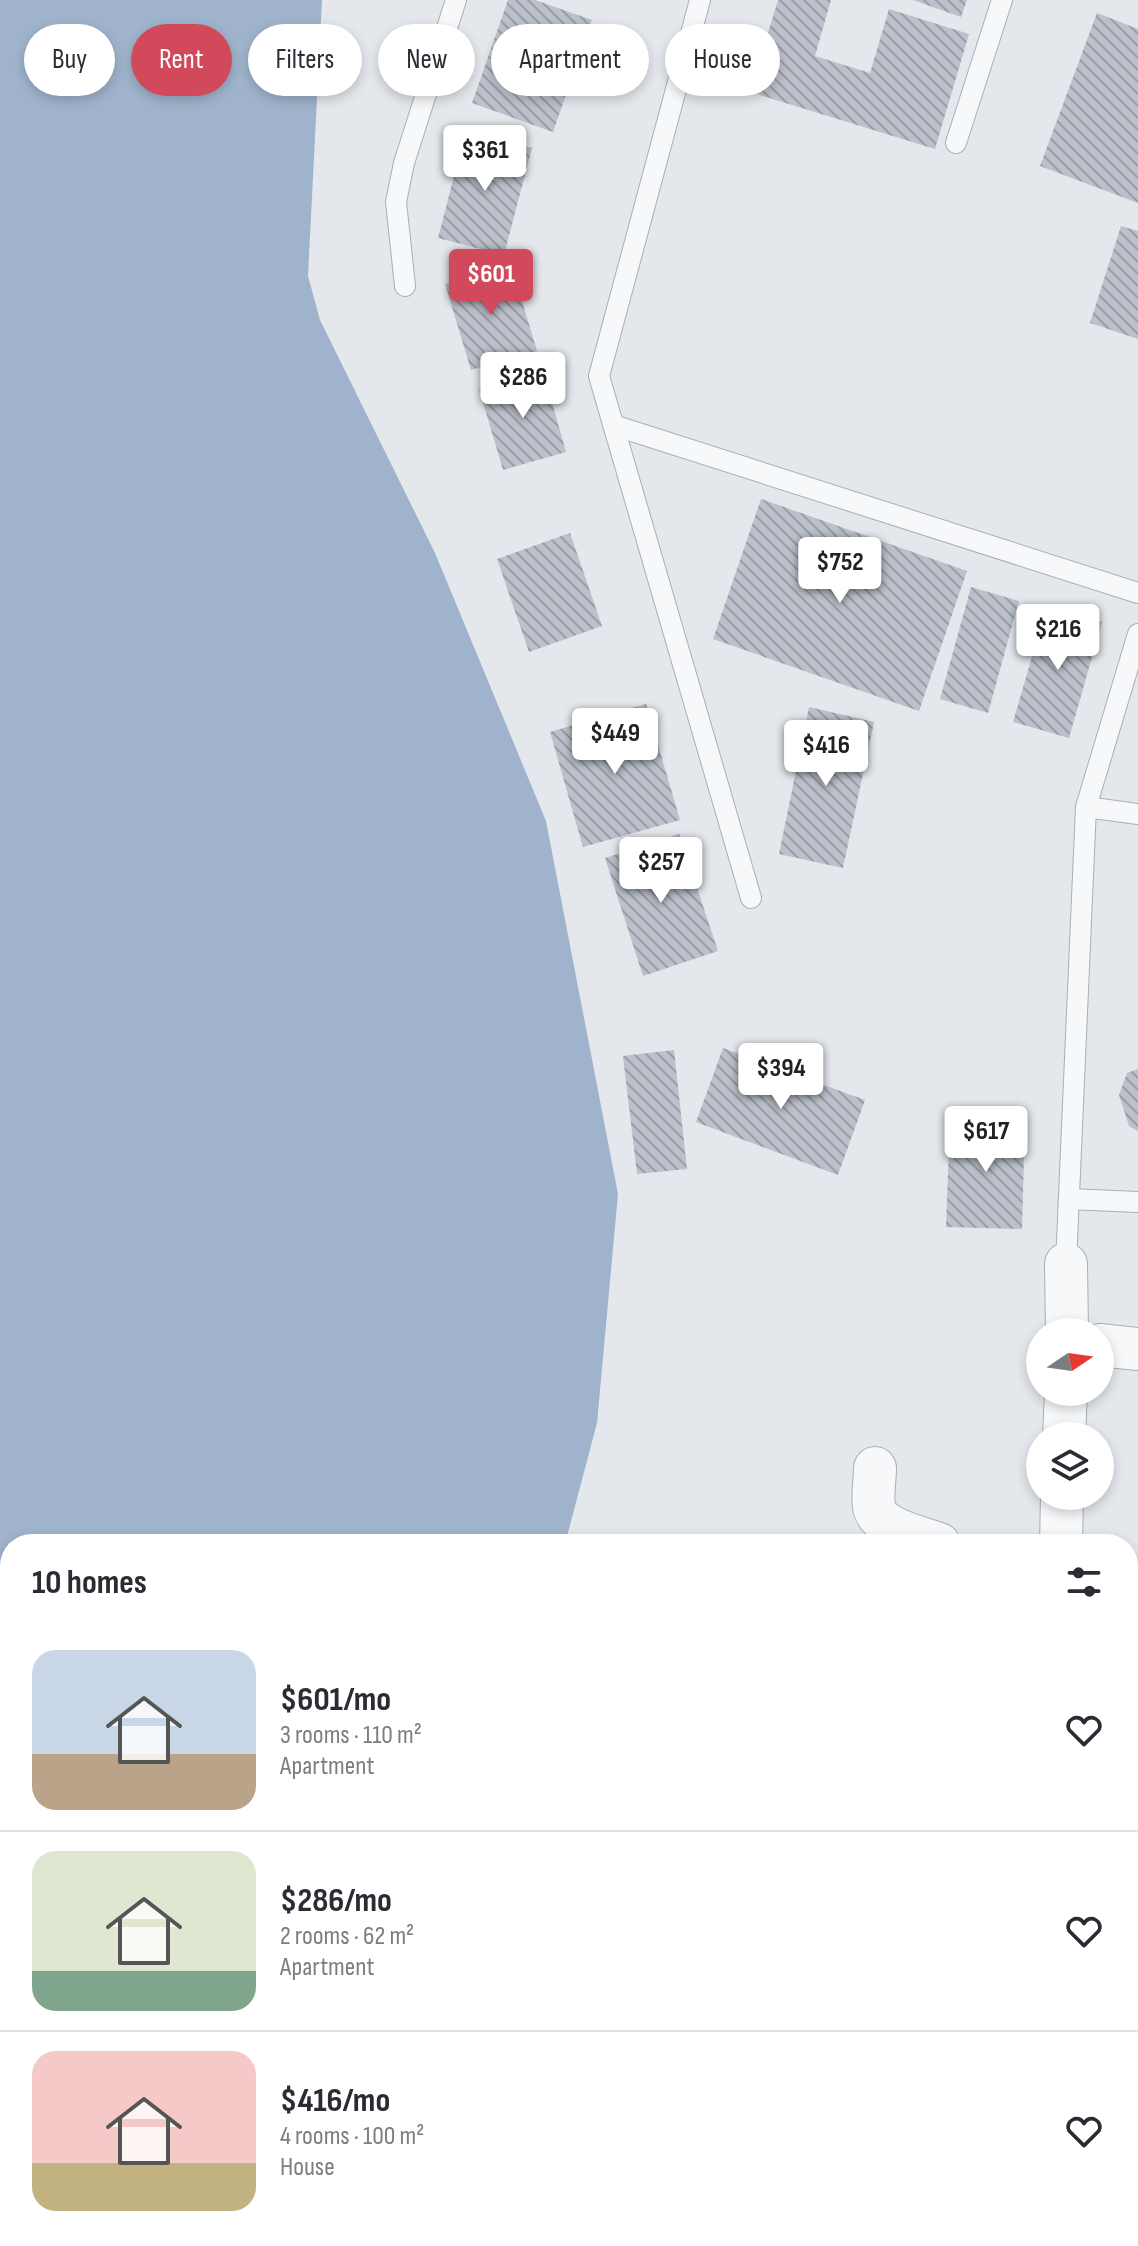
<!DOCTYPE html>
<meta charset="utf-8">
<style>
:root{--surface:#fff;--page:#f2f2f3;--text:#2b2b33;--muted:#7c7c81;--line:#e1e1e2;--accent:#d1495b}
body{margin:0;font-family:"Sofia Sans Condensed",sans-serif;background:var(--page);color:var(--text);height:100vh;display:flex;flex-direction:column;font-size:30px;white-space:nowrap}
*{box-sizing:border-box;margin:0}
p{font-size:26px;color:var(--muted)}
.icon{flex:none;width:44px;height:44px;fill:none;stroke:currentColor;stroke-width:2;stroke-linecap:round;stroke-linejoin:round}
.map{position:relative;flex:1;overflow:hidden}
.details{position:absolute;left:0px;top:1534px;width:1138px;height:712px;display:flex;flex-direction:column;background:var(--surface);border-radius:32px 32px 0 0;box-shadow:0 4px 12px #0003}
.details>*{flex:none}
.guide{position:absolute;left:24px;top:24px;width:1090px;height:72px;display:flex;gap:16px}
.needle{width:52px;rotate:77deg}
.fabs{position:absolute;left:1026px;top:1318px;display:grid;gap:16px}
.fabs a{display:grid;place-items:center;width:88px;height:88px;border-radius:50%;background:var(--surface);box-shadow:0 4px 12px #0003;font-size:40px}
.price{position:absolute;translate:-50% -68px;padding:0 18px;border-radius:8px;background:#fff;color:#222;font-size:26px;line-height:52px;filter:drop-shadow(0 2px 4px #0008)}
.price::after{content:'';position:absolute;left:50%;top:48px;width:24px;height:18px;margin-left:-12px;background:inherit;clip-path:polygon(0 0,100% 0,50% 100%)}
.price.active{background:var(--accent);color:#fff}
ul{padding:0;list-style:none}
li{display:flex;align-items:center;gap:24px;height:200px;padding:0 32px}
li+li{border-top:2px solid var(--line)}
li span{display:grid;place-items:center;flex:none;width:224px;height:160px;border-radius:24px;color:#555}
li>.icon{margin-inline-start:auto}
span .icon{width:96px;height:96px;fill:#fffc;stroke-width:1}
li b{font-size:34px}
h2{display:flex;justify-content:space-between;align-items:center;height:96px;padding:0 32px;font-size:34px}
.chip{padding:0 28px;border-radius:36px;background:var(--surface);box-shadow:0 4px 12px #0003;font-size:28px;line-height:72px}
.chip.active{background:var(--accent);color:#fff}
.map>svg:first-child{display:block}
</style>
<div class="map">
<svg width="1138" height="2246" viewBox="0 0 1138 2246">
<defs>
<pattern id="industrial-furrows" width="10" height="10" patternUnits="userSpaceOnUse" patternTransform="scale(2)"><rect width="10" height="10" fill="#d2d6de"/><path d="M-1 1l2-2M0 10L10 0M9 11l2-2" fill="none" stroke="#b4b8c0"/></pattern>
<pattern id="building-back-hatch" width="6" height="6" patternUnits="userSpaceOnUse" patternTransform="scale(2)"><rect width="6" height="6" fill="#bbc0ca"/><path d="M-1 5l2 2M0 0l6 6M5-1l2 2" fill="none" stroke="#989da6"/></pattern>
</defs>
<rect width="100%" height="100%" fill="#e4e7ec"/>
<path fill="url(#industrial-furrows)" d="M429,2236h617v10h-618z"/>
<path fill="#9fb4cc" d="M0,0h322l-14,276 12,44 115,233 111,268 72,373 -21,229 -32,121h-555v692h365l-3,10h-372z"/>
<path fill="url(#building-back-hatch)" d="M508,0h27l57,20 -39,112 -81,-29z
M778,0h53l-16,56 55,17 19,-64 80,25 -34,115 -185,-57z
M913,0h54l-6,17z
M1097,13l41,16v174l-98,-37z
M466,130l66,18 -28,107 -66,-17z
M1121,226l17,5v108l-48,-16z
M511,264l26,87 -66,19 -26,-86z
M543,371l23,81 -63,18 -24,-81z
M761,499l206,72 -48,140 -206,-72z
M570,533l32,93 -73,26 -32,-93z
M971,587l48,14 -31,112 -48,-14z
M1047,605l55,17 -33,116 -56,-16z
M646,704l34,116 -97,27 -33,-115z
M809,707l65,15 -31,146 -64,-14z
M679,834l39,117 -75,25 -38,-118z
M723,1048l142,52 -27,75 -142,-53z
M674,1050l13,119 -50,5 -14,-118z
M1138,1069v62l-9,-5 -10,-31 8,-22z
M950,1119l75,3 -3,107 -76,-2z
M1002,2236h42v10h-42z"/>
<g fill="none" stroke-linecap="round" stroke-linejoin="round">
<g stroke="#a9aeb7" stroke-width="22">
<path id="service" d="M700,0l-101,376 152,522
M956,143l46,-143
M405,286l-9,-84 8,-39 52,-163
M613,425l525,168
M1086,807l52,7
M1069,1199l69,3
M1066,1264l20,-457 52,-173
M946,2246v-2"/>
</g>
<g stroke="#a9aeb7" stroke-width="44">
<path id="minor" d="M1066,1264l1,68
M1100,1345l38,4
M1064,1436l2,-44
M875,1468c0,12 -3,27 -1,39 4,22 47,30 65,37
M1061,1544l1,-48
M1128,1703h10
M1062,2246v-10"/>
</g>
<use href="#service" stroke="#f7f8fa" stroke-width="20"/>
<use href="#minor" stroke="#f7f8fa" stroke-width="42"/>
</g>
</svg>
<div class="fabs">
<a><svg class="needle" viewBox="-14 -14 28 28"><path d="M0-13l5 13h-10z" fill="#e53935"/><path d="M0 13l5-13h-10z" fill="#7c7c81"/></svg></a>
<a><svg class="icon" aria-label="layers" viewBox="0 0 24 24"><path d="M12 4l9 5-9 5-9-5zM3 14l9 5 9-5"/></svg></a>
</div>
<b class="price" style="left:485px;top:193px">$361</b>
<b class="price active" style="left:491px;top:317px">$601</b>
<b class="price" style="left:523px;top:420px">$286</b>
<b class="price" style="left:840px;top:605px">$752</b>
<b class="price" style="left:1058px;top:672px">$216</b>
<b class="price" style="left:615px;top:776px">$449</b>
<b class="price" style="left:826px;top:788px">$416</b>
<b class="price" style="left:661px;top:905px">$257</b>
<b class="price" style="left:781px;top:1111px">$394</b>
<b class="price" style="left:986px;top:1174px">$617</b>
<div class="guide">
<a class="chip">Buy</a>
<a class="chip active">Rent</a>
<a class="chip">Filters</a>
<a class="chip">New</a>
<a class="chip">Apartment</a>
<a class="chip">House</a>
</div>
<section class="details">
<h2>10 homes<svg class="icon" aria-label="filters" viewBox="0 0 24 24"><path d="M4 7h16M4 17h16"/><circle cx="9" cy="7" r="2"/><circle cx="15" cy="17" r="2"/></svg></h2>
<ul>
<li><span style="background:linear-gradient(#c9d6e8 65%,#b9a48a 0)"><svg class="icon" aria-label="home" viewBox="0 0 24 24"><path d="M3 11l9-7 9 7M6 9v11h12V9"/></svg></span><div><b>$601/mo</b><p>3 rooms · 110 m²</p><p>Apartment</p></div><svg class="icon" aria-label="heart" viewBox="0 0 24 24"><path d="M12 20l-8-8c-3-5 5-10 8-4 3-6 11-1 8 4z"/></svg></li>
<li><span style="background:linear-gradient(#dfe7d0 75%,#7fa58c 0)"><svg class="icon" aria-label="home" viewBox="0 0 24 24"><path d="M3 11l9-7 9 7M6 9v11h12V9"/></svg></span><div><b>$286/mo</b><p>2 rooms · 62 m²</p><p>Apartment</p></div><svg class="icon" aria-label="heart" viewBox="0 0 24 24"><path d="M12 20l-8-8c-3-5 5-10 8-4 3-6 11-1 8 4z"/></svg></li>
<li><span style="background:linear-gradient(#f6c9c9 70%,#c2b280 0)"><svg class="icon" aria-label="home" viewBox="0 0 24 24"><path d="M3 11l9-7 9 7M6 9v11h12V9"/></svg></span><div><b>$416/mo</b><p>4 rooms · 100 m²</p><p>House</p></div><svg class="icon" aria-label="heart" viewBox="0 0 24 24"><path d="M12 20l-8-8c-3-5 5-10 8-4 3-6 11-1 8 4z"/></svg></li>
</ul>
</section>
</div>
